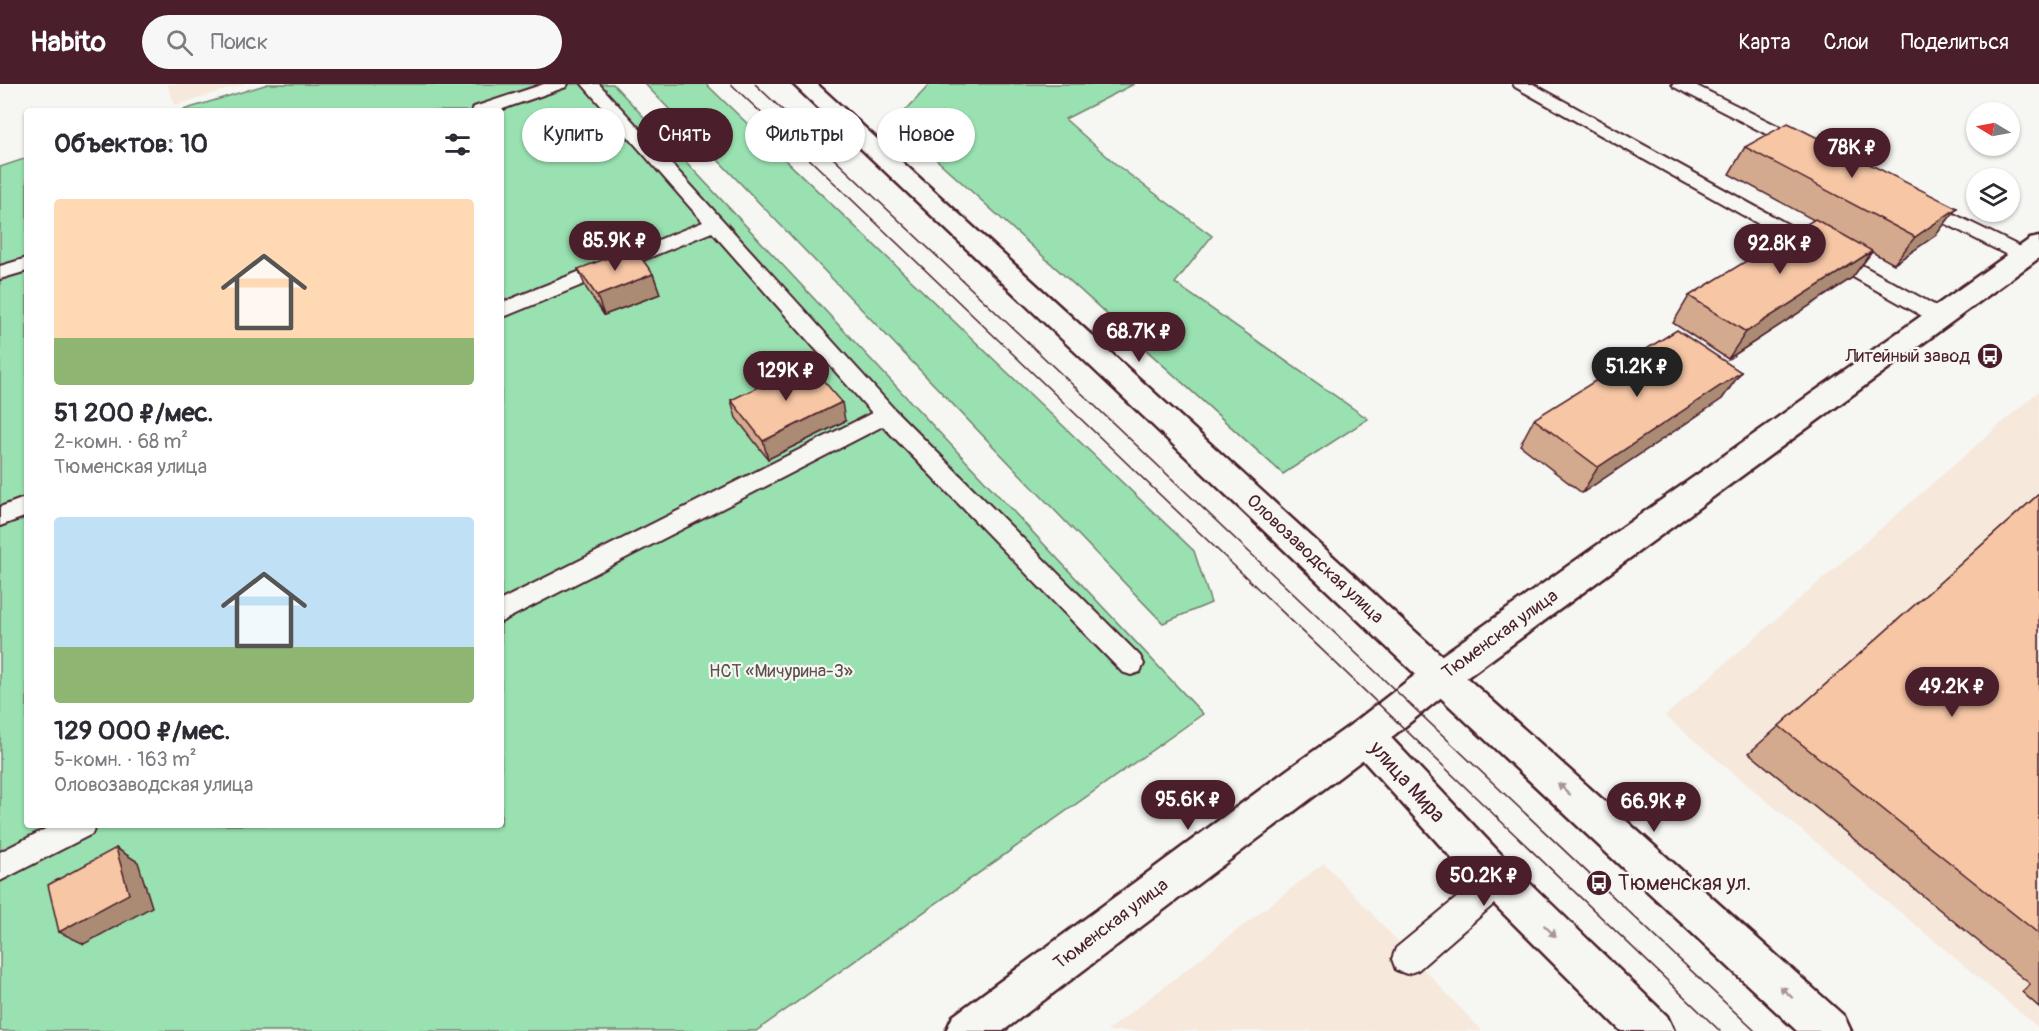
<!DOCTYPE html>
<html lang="ru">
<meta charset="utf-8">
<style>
:root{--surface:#fff;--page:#f7f7f7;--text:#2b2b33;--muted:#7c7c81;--accent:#4a1f2b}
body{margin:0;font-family:Pangolin,sans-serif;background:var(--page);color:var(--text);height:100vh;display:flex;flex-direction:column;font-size:22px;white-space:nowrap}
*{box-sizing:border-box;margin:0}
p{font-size:20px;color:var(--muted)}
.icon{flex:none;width:33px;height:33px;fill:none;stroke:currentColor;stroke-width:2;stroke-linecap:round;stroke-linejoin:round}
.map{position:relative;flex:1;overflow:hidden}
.drawer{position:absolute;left:24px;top:24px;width:480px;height:720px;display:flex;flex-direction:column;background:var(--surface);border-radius:6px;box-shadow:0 2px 4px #0004}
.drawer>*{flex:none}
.guide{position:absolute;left:522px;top:24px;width:570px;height:54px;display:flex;gap:12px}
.needle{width:39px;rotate:280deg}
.fabs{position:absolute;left:1966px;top:18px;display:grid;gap:12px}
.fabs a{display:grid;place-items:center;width:54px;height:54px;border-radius:50%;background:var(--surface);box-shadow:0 2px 4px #0004;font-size:30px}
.price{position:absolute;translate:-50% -51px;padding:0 14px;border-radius:21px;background:var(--accent);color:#fff;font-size:20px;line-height:39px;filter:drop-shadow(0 2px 3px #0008)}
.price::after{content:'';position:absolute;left:50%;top:36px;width:18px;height:14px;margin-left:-9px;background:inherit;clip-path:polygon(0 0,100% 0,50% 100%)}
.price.on{background:#222;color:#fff}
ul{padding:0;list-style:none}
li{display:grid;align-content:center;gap:12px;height:318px;padding:0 30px}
li span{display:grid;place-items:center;height:186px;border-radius:6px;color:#555}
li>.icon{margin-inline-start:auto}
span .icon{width:108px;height:108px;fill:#fffc;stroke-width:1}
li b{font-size:26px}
h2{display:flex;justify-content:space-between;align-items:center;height:72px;padding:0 30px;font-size:26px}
.pill{padding:0 21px;border-radius:27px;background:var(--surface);box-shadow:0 2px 4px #0004;font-size:21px;line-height:54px}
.pill.on{background:var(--accent);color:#fff}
header{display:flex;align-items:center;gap:36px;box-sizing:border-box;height:84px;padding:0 30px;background:var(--accent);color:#fff}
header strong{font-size:28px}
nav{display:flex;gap:33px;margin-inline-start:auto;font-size:21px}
.search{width:420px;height:54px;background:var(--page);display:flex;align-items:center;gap:15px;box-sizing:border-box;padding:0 21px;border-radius:33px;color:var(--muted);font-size:22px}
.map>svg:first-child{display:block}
</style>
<header>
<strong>Habito</strong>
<div class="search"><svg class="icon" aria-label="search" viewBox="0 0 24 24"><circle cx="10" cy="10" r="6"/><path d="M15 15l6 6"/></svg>Поиск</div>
<nav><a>Карта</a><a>Слои</a><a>Поделиться</a></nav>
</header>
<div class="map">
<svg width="2039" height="947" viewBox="0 0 2039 947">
<rect width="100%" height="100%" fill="#f6f6f2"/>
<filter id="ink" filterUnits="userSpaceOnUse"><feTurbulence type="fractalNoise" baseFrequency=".0167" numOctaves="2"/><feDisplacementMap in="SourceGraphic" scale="12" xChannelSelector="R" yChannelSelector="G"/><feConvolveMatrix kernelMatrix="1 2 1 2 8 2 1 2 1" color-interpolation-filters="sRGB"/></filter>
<g filter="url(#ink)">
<path fill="#f6e8db" d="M167,0h78l-70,21z
M2039,307v637l-374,-312z
M1324,779l158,168h-375z"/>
<path fill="#99e1b0" stroke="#72806e" stroke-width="1.5" d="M268,0h345l590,630 -447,317h-756v-864l27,-9v667h474v-714h-321z
M645,0h61l488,467 17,52 -48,20z
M930,0h204l-69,35 53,47 94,70 -37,47 193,136 -85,55 -388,-352z"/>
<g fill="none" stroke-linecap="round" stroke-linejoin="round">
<g stroke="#4a1f2b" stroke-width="4">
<path id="service" d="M544,0h24l-2,3 -69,24h-25l2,-4z
M582,0h17l295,325 246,247 4,8 -4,8 -9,3 -9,-3 -239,-246 -382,196v-22l371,-187 -160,-181 -211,86v-15l202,-81z
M1513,0h20l414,228 3,5 -3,5 -7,2 -7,-2 -418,-235z
M1672,0h21l115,57 3,4 -3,4h-12l-122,-62z
M1921,114l110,54 3,4 -3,4h-14l-102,-52 -3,-4 3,-4z
M27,174v13l-27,8v-13z
M27,413v19l-27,10v-19z
M53,741h43l-4,9 -92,47v-29z
M1499,783l10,4 5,10 -5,10 -91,79 -11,4 -11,-4 -4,-11 4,-11 93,-77z"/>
</g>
<g stroke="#4a1f2b" stroke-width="5">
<path id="tertiary" d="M793,0h24l602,551 425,381 7,15h-54l-402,-376z
M1365,636l13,4 135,143 154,149 7,15h-53l-136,-136 -133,-147 -5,-12 5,-12z"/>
</g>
<g stroke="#4a1f2b" stroke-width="5">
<path id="secondary" d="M2039,153v21l-585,429 -76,61 -375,283h-57l7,-15 334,-246 65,-46 76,-59 602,-426z"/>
</g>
<use href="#service" fill="#f6f6f2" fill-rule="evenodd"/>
<use href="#tertiary" fill="#f6f6f2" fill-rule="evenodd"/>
<use href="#secondary" fill="#f6f6f2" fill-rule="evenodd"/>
<path stroke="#4a1f2b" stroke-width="1.5" d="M731,0l989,947
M755,0l1000,947"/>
</g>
<path fill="#d4aa8e" stroke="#4a1f2b" stroke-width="1.5" d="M1745,63l212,61 -21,27 -42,29 -22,-12 -20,26 -124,81 -55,-36 16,-27 125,-76 -85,-46z
M578,185l75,5 7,20 -56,21 -18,-27z
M1741,288l-19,27 -140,94 -62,-48 14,-26z
M731,316l114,21 -77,38 -32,-41z
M2039,410v513l-17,-15 8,-8 -281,-231z"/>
<path fill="#ac8b74" stroke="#4a1f2b" stroke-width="1.5" d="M1957,124l-21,27 -42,29 21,-27z
M1872,167l-20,27 -124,81 18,-27z
M653,190l7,20 -56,21 -7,-19z
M1741,288l-19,27 -140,94 16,-26z
M842,318l3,19 -77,38 -5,-18z
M116,764l22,14 14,45 -68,37 -25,-12z"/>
<path fill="#f6c6a5" stroke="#4a1f2b" stroke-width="1.5" d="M1788,39l169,85 -42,29 -170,-90z
M1815,135l57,32 -126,81 -57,-36z
M634,164l19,26 -56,22 -19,-27z
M1677,246l64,42 -143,95 -64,-48z
M808,279l34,39 -79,39 -32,-41z
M2039,410v440l-260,-208z
M116,764l13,46 -70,38 -11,-47z"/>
<defs><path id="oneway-solid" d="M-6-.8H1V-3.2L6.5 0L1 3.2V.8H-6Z" transform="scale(1.5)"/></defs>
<g fill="#a99598">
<use href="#oneway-solid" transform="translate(1564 705) rotate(-138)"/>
<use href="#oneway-solid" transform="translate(1550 847) rotate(44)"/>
<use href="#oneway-solid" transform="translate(1786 908) rotate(-138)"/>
</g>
</g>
<defs>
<g id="bus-disc" transform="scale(1.35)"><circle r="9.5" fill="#4a1f2b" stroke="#f6f6f2"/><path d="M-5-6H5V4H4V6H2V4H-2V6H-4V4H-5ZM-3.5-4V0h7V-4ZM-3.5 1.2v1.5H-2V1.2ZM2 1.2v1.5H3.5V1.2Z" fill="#fff"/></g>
</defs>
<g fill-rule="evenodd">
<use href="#bus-disc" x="1990" y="272"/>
<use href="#bus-disc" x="1599" y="799"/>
</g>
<g text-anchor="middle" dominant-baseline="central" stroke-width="4.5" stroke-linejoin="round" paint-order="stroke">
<g font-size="18" fill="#4a1f2b" stroke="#f6f6f2" text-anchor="end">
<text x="1970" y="272">Литейный завод</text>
</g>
<g font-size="18" fill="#4a1f2b" stroke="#f6f6f2">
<text transform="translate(1315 475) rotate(43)">Оловозаводская улица</text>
<text transform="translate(1500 550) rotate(-36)">Тюменская улица</text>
<text transform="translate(1111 840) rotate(-37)">Тюменская улица</text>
</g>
<g font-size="18" fill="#5e504c" stroke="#f6f6f2">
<text x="781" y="587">НСТ «Мичурина-3»</text>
</g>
<g font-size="21" fill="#4a1f2b" stroke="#f6f6f2">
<text transform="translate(1407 698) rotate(48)">улица Мира</text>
</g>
<g font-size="21" fill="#4a1f2b" stroke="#f6f6f2" text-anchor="start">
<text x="1618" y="799">Тюменская ул.</text>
</g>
</g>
</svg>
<div class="fabs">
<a><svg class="needle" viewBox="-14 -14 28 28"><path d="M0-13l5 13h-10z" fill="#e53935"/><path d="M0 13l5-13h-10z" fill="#7c7c81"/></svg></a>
<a><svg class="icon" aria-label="layers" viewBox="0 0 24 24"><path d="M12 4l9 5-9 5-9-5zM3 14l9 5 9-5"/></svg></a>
</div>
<b class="price" style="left:1852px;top:95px">78K ₽</b>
<b class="price" style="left:615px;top:188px">85.9K ₽</b>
<b class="price" style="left:1780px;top:191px">92.8K ₽</b>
<b class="price" style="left:1139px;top:279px">68.7K ₽</b>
<b class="price on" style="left:1637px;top:314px">51.2K ₽</b>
<b class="price" style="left:786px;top:318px">129K ₽</b>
<b class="price" style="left:1952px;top:634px">49.2K ₽</b>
<b class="price" style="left:1188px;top:747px">95.6K ₽</b>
<b class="price" style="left:1654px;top:749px">66.9K ₽</b>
<b class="price" style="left:1484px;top:823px">50.2K ₽</b>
<div class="guide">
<a class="pill">Купить</a>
<a class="pill on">Снять</a>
<a class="pill">Фильтры</a>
<a class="pill">Новое</a>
</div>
<section class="drawer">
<h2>Объектов: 10<svg class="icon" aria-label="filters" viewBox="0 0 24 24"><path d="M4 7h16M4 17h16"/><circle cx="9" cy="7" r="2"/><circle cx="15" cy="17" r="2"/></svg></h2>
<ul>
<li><span style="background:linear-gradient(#ffd9b3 75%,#8fb573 0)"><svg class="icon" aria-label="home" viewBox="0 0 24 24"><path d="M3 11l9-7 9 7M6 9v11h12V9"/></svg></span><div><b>51 200 ₽/мес.</b><p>2-комн. · 68 m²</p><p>Тюменская улица</p></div></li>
<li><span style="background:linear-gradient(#bfe0f5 70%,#8fb573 0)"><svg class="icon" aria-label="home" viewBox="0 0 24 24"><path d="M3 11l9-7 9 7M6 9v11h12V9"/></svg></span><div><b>129 000 ₽/мес.</b><p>5-комн. · 163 m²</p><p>Оловозаводская улица</p></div></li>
</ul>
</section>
</div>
